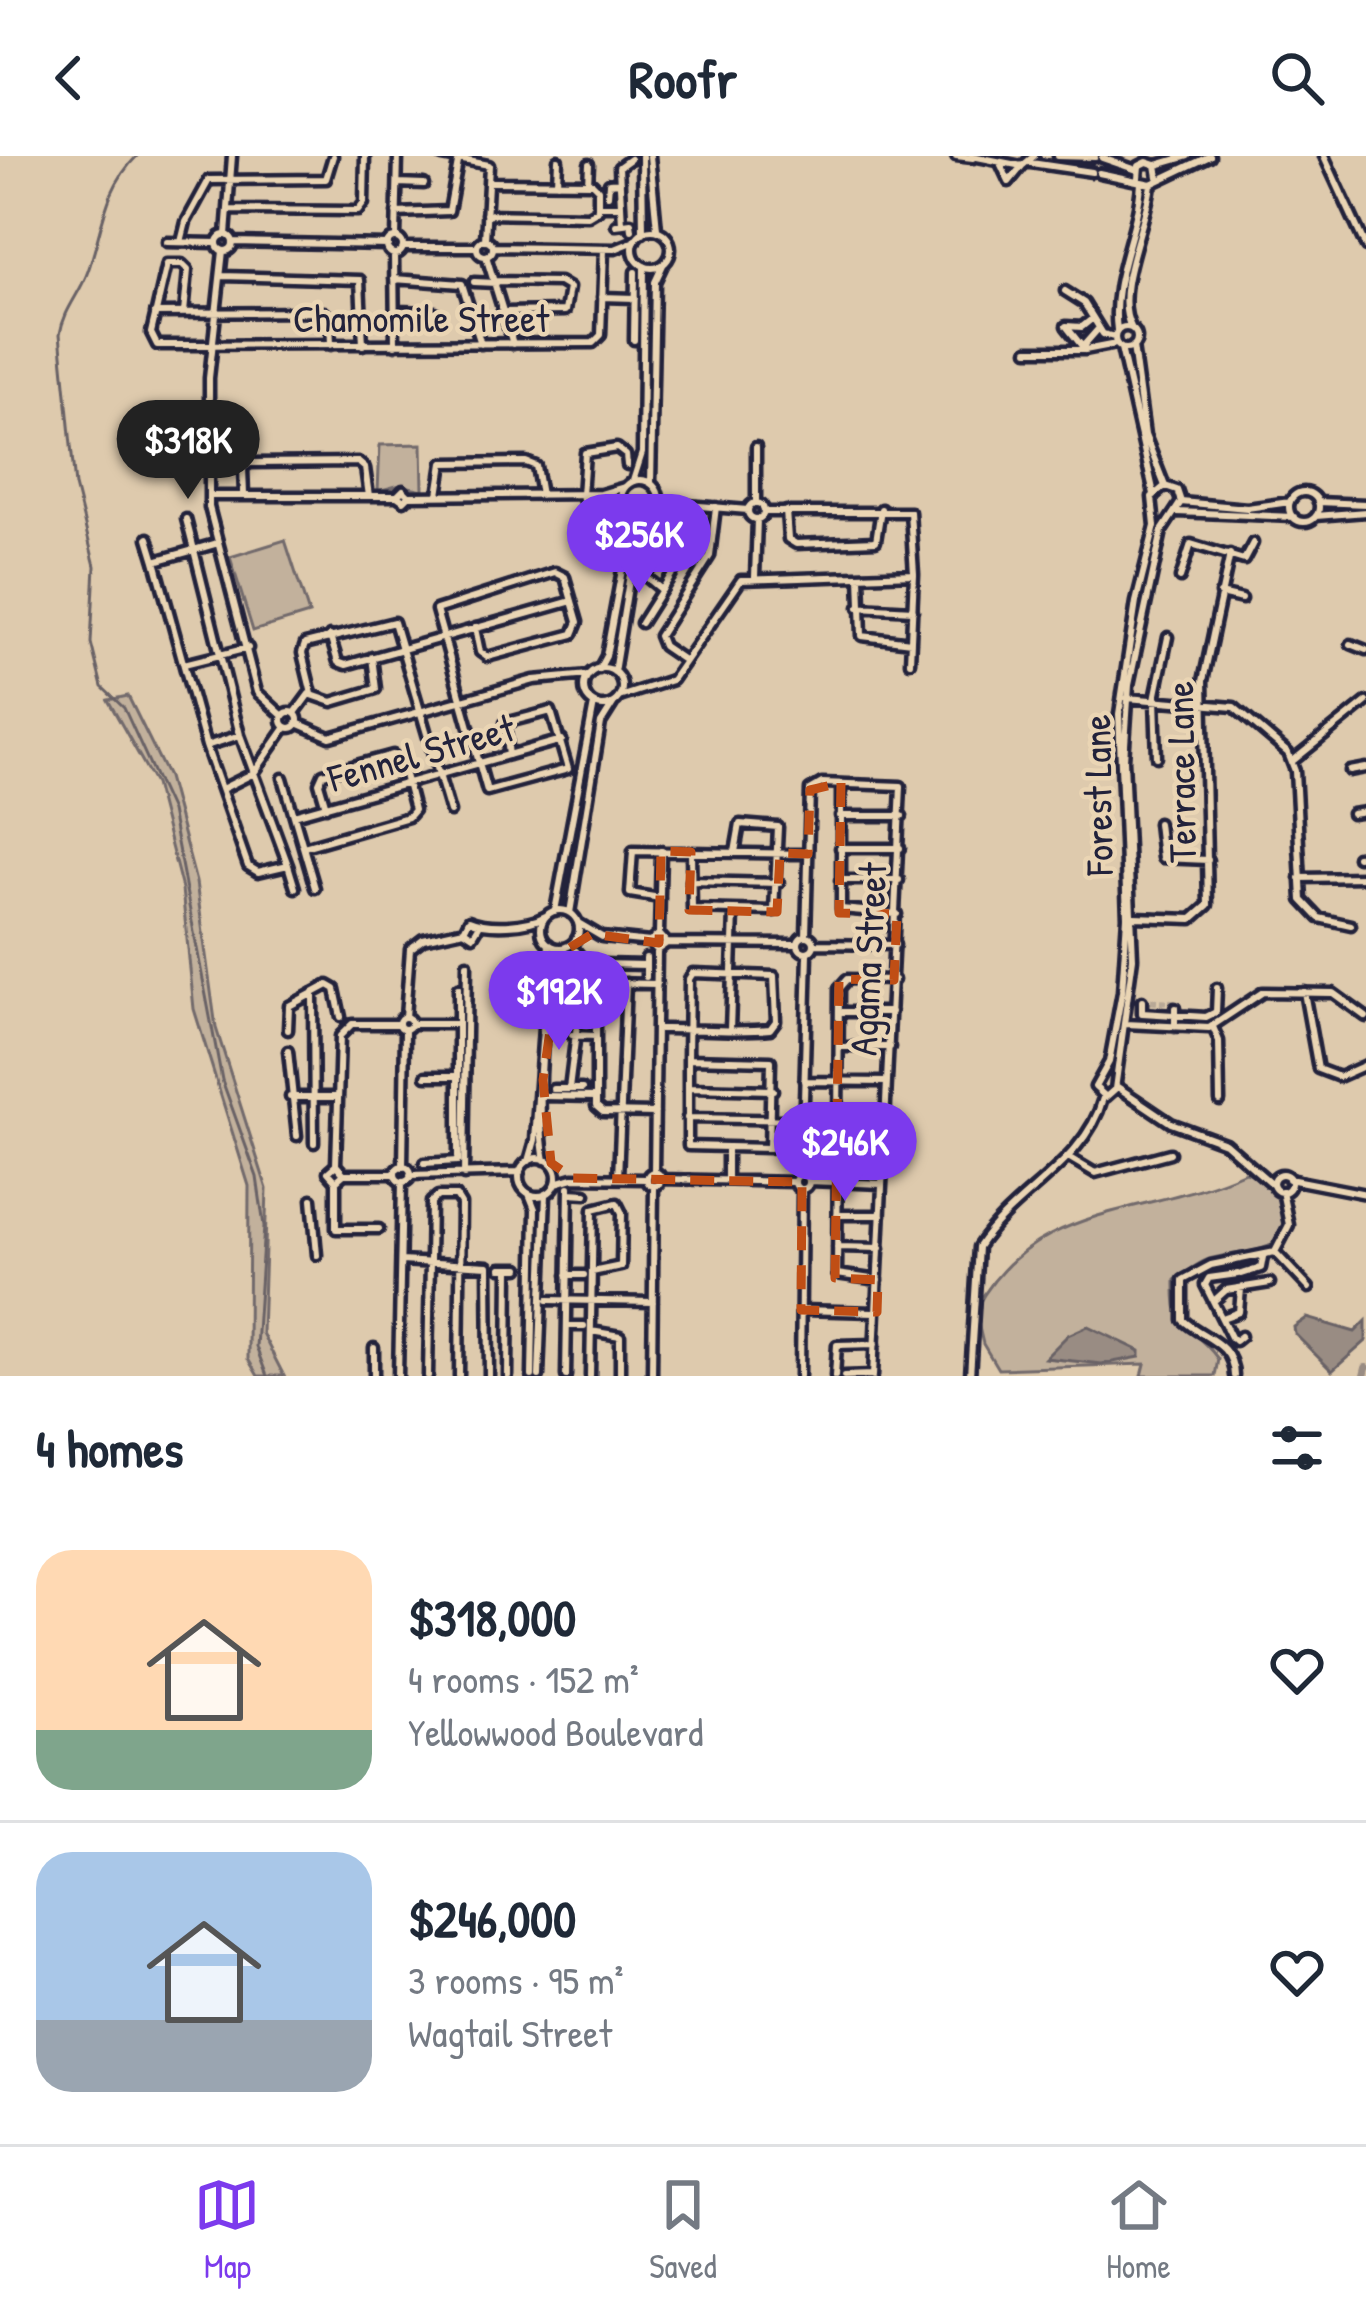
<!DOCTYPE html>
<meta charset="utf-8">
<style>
:root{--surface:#fff;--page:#f6f6f7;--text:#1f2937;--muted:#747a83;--line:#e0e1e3;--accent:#7c3aed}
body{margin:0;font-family:"Patrick Hand",sans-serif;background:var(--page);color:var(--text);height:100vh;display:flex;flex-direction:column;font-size:45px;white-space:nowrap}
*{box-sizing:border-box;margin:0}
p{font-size:39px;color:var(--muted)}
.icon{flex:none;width:66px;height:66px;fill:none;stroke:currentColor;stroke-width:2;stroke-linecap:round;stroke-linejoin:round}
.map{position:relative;height:1220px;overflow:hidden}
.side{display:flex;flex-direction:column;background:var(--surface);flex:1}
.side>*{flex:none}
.price{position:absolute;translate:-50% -102px;padding:0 27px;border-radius:42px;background:var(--accent);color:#fff;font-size:39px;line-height:78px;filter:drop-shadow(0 3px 6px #0008)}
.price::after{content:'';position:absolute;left:50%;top:72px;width:36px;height:27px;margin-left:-18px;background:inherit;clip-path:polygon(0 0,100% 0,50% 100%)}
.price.active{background:#222;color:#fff}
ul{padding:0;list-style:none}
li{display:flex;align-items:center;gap:36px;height:300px;padding:0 36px}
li+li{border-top:3px solid var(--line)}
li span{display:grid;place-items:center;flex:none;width:336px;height:240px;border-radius:36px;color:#555}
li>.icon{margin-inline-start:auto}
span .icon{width:144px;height:144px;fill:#fffc;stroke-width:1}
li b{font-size:51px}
h2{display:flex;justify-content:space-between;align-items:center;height:144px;padding:0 36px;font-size:51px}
header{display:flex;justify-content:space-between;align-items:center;height:156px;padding:0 36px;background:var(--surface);font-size:54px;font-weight:700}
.dock{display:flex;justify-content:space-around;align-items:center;height:168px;border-top:3px solid var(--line);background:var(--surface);font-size:33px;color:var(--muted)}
.dock a{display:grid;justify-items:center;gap:6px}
.dock .active{color:var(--accent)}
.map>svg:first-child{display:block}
</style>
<header><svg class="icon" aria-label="back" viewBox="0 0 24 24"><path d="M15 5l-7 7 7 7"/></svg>Roofr<svg class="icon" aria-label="search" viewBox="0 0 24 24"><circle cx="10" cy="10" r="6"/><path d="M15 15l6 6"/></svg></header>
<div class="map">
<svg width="1366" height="1220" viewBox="0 0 1366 1220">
<rect width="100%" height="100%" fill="#decaad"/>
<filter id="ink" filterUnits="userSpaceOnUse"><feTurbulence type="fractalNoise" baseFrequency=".00833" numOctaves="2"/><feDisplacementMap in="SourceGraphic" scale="24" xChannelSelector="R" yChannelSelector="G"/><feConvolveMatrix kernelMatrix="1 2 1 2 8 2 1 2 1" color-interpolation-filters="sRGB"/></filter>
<g filter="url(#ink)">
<path fill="#c2b19c" stroke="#726a6c" stroke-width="3" d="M422,288l1,46 -23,-5 -22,6 2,-46z
M285,384l24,74 -56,17 -23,-74z
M128,540l40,81 28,105 20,146 51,161 -5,144 22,43h-26l-10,-17 1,-173 -55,-177 -12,-120 -27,-105 -47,-84z
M1245,1016c15,4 30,12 37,27 25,58 -42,50 -73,60 -12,4 -23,14 -34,21 -1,61 13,38 43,79l-3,17h-73l3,-12 -147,5 -15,-25 -8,-34c57,-109 172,-93 270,-138z"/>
<path fill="#998c83" stroke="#696266" stroke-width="3" d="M1307,1162l48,14 11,-11v20l-34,30 -37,-37 -1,-7z
M1088,1170l52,25v6l-38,7 -57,-6 23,-23z"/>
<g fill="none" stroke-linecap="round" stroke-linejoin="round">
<path stroke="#696266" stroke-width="3" d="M137,0c-34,34 -34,73 -49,115 -8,23 -24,38 -28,63l15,152 20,80 -4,77 11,44 22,21 47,103 51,269 35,97 7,49 -8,121 11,29"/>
<path stroke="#998c83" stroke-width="8" d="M1364,1220l2,-8"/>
<path stroke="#b8a896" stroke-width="6" stroke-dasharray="6 3" stroke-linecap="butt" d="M1142,845l31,2 2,5"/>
<g stroke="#22223b" stroke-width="15">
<path id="minor" d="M442,0l47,9 -4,75
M642,0l1,77
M650,0l7,73
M956,0l17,2
M972,0l50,10 12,-10
M1058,0l37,1
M1324,0l42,91
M1102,2l35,12
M1031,7l61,9
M1001,9l8,17 13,-16
M1157,9l31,-9
M1099,17l52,11 59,-28
M1138,22l1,-12 8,-4 9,3 2,12
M398,27l26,1
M557,27l1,-23
M588,27l1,-19
M608,39l1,-12 11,-1
M598,50h23
M229,54l129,1 6,-8 1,-47
M396,57l53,-2 10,-54
M486,58l102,2 10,-6v-21l-6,-6 -100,-1
M622,68l-3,-57 11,-8
M616,69l15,-2 1,7
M633 93a19 19 0 1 1 38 0a19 19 0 1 1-38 0Z
M226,79l6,-79
M217 87a8 8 0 1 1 16 0a8 8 0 1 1-16 0Z
M396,82l2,-82
M387 90a8 8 0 1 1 16 0a8 8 0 1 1-16 0Z
M477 92a8 8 0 1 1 16 0a8 8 0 1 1-16 0Z
M167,86l50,1
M181,86l5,-20 23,-42 117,-1 7,-23
M233,86l155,3
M403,91h74
M493,91l122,2 20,-8
M223,95l-14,127v129l48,185 26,24
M394,98l1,91
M486,100l27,88
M222,120l138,4 3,65
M394,123l68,5 19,60
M495,125l64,1 10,6 -4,23 -61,1
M474,126l22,1
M1065,135l19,12 19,31 11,3
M602,141l33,1
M395,155l40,1
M155,157l169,-1 6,6 1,27
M184,157l4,-43 -6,-6h-15l-16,69 6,12 436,-2 8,-8 3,-86
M1115 182a11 11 0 1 1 22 0a11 11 0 1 1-22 0Z
M1131,171c-19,-35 16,-102 20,-143
M1117,174c-7,-51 21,-96 24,-147
M634,184l1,-68
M1084,189l15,-17
M1133,190l12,89 20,51
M1121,192l33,146
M1028,194h57l31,-6
M1085,194l-19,-24 16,1 11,-9
M756,291v56
M621 343a19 19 0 1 1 38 0a19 19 0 1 1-38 0Z
M633,325l9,-28 2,-187
M651,327l4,-201 8,-17
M1165,330l12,4 4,12 -19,29 -33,154 -5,75 9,198 -18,131 -9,8 -11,-10 14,-25 13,-70 5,-75 -8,-203 17,-112 19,-76 -3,-29z
M403,334l6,6 -5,5 -7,-5z
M1289 351a15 15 0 1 1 30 0a15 15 0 1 1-30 0Z
M244,339l-1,-27 7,-5 108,-1 7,6 4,28
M438,339l5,-32 83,-1 10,4 5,29
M582,339l3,-42 32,-5 9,7 1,10
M582,339l6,22 15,4 4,14
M209,340h188
M409,340l192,-2 24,-7
M1181,346l66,6 43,-6
M1318,346l48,2
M748 355a8 8 0 1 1 16 0a8 8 0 1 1-16 0Z
M657,352l18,-4 73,6
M786,355l2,28 8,5 80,-3 5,-32
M764,356h146l4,62 -4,88
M1177,356l117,5
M1316,360l50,-4
M186,363l8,31 24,-7
M148,382l7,23 39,-11 46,185 48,130 -30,7 -10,-6 -42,-120 -51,-185
M580,387l16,-6 -4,-16
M860,420l2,60 49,6
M755,421l2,-58
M1180,422l11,-34 53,16 9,-17
M662,434l-17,-14 22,-36
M1220,438l22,5
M859,451l54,3
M641,467l60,-95
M475,472l5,24 7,5 86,-23 5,-12 -13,-45 -10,-5 -119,38 51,181 81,-22 -17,-58 -46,12 4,32
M330,480l8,26 8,3 226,-64
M1351,488l15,6
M685,505l-22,-15 -4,-10 51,-80 6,-49
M184,508l64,-16
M584 531a19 19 0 1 1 38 0a19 19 0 1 1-38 0Z
M599,513l7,-13 23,-124 -1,-19
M614,516l22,-134 8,-21
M312,538l-10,-41 3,-9 89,-22 56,190
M619,541l53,-17 69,-100 173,-6
M1127,542l107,9 54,46 7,18 7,129 17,18 32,7
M282 564a8 8 0 1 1 16 0a8 8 0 1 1-16 0Z
M295,557l14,-19 23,8 44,-13 -4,-32
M297,567l33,14 204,-57 55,-5
M206,590l34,-11
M1157,601l-2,-58 13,-62
M1294,604l72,-58
M1350,615l16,-3
M283,622l32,110
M841,629v124l56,5
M222,633l32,-16 32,-46
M1352,658l14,-2
M294,659l268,-75
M840,660h62
M1158,667l4,35 46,2
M304,691l104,-30 6,-7 -12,-47 -9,-8 -70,19 -4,9 7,24
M840,692h60
M691,696l1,57 82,2 4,-84 -38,-3 -5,28
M1357,701l9,-1
M288,709l7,23
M1300,722l66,-1
M840,724h59
M690,725l89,2
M660,742l-30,-5 3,-42 175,3
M541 773a19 19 0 1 1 38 0a19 19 0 1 1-38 0Z
M555,755l39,-207
M570,757l31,-190 12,-19
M1134,761l58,2 16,-14 -5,-224 27,-127
M580,768l22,13 48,5
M479,770l-6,10 -9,-6 5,-10c18,8 57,7 77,-4
M659,778l-9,8 7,8 10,-7 -8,-9 2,-83
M798 788a8 8 0 1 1 16 0a8 8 0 1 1-16 0Z
M806,780l4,-146 12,-7 79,3 -28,590
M667,787l131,1
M815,788l80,1
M576,795l15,18
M568,804l18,20
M646,821v-19
M1304,836l14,77 21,8 27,-12
M313,837l1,150
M1142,845v12l64,4 10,-5 1,-24
M839,856h52
M399 867a6 6 0 1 1 12 0a6 6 0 1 1-12 0Z
M405,861l5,-68 13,-10 41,-9
M411,868h47v-36
M1126,868l83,4 54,-36 70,1 33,24
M1175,871v-19
M1213,871l6,14 1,60
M656,873c38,-1 76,4 114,0l6,-8 -2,-45 -81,-3 -4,6 -1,80
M288,874l1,-24 39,-21 7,4 6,28
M730,874l4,-117
M572,879l24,1
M839,891h51
M288,895l9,85
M688,903l83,2 -2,87 -81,-2z
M426,920h32
M804,925l83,1
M1116,930l55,37 54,20 48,42
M688,932l85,2
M553,933h29
M569,933l14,-113 17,-12 46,1
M545,940l50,1
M290,941h48
M655,957l-52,-1 -7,-6v-113l10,-10 51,1
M837,958l49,2
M687,962l116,2
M836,992l48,1
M1068,1001l27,16 75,-20
M519 1021a19 19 0 1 1 38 0a19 19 0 1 1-38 0Z
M545,1004c-9,-42 -5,-180 21,-213
M529,1005l6,-21 14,-196
M424,1007l34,-2v-137
M336,1009l8,9 -8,7 -8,-9 8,-7 4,-129 12,-12h47
M395 1018a8 8 0 1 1 16 0a8 8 0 1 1-16 0Z
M403,1011l2,-137
M647 1023a7 7 0 1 1 14 0a7 7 0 1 1-14 0Z
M654,1016l3,-222
M344,1018h51
M802,1018l6,-221
M1273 1027a9 9 0 1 1 18 0a9 9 0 1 1-18 0Z
M795 1026a7 7 0 1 1 14 0a7 7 0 1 1-14 0Z
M410,1019l110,-3
M464,1019l3,-211
M618,1022l8,-195
M661,1023l134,3
M1289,1023l77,15
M727,1024v-32
M336,1025v48h43
M810,1025l72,3
M556,1027l17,-5 73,1
M569,1037l17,1
M529,1038l6,15 -3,167
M312,1043l5,56
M837,1059h44
M837,1091l43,1
M1275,1096l34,36
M401,1105l87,5 1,110
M501,1112h18
M1238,1118l-29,4 -4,7 26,52 4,4 6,-5
M1242,1118l19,-6 2,-11
M567,1119h17
M878,1124l-41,-6 2,-286 8,-9 47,1
M1216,1143l10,-9 44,-7
M548,1144l105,2
M801,1154l74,2
M1225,1161l14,-5 2,-23
M567,1170h17
M591,1175l29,5v40
M374,1220v-28
M398,1220l4,-194
M428,1220l3,-174 7,-6h18l5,8 -2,172
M508,1220l1,-108
M539,1220l7,-182
M566,1220l3,-189
M590,1220l3,-167 24,-6 5,10 -1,53 -29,6
M652,1220l2,-189
M800,1220l2,-187
M835,1220l2,-31 38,-1
M844,1220l29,-1
M970,1220l8,-129c35,-54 108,-84 125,-149
M1234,1220c-1,-35 -31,-37 -51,-56v-40l28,-15 64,-13 14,-27 -7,-34"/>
</g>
<use href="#minor" stroke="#ead5b4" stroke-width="6"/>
</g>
</g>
<path fill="none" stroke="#c04e15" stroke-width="9" stroke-dasharray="24 15" stroke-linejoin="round" d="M841,627l-2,130 58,1 -3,66 -55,-1 -4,299 43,2 -1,32 -76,-2 1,-128 -229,-4 -22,-15 -8,-83 18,-127 31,-19 67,9 2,-92 30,1 -2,58 88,2 3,-59 28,1 2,-64z"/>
<g text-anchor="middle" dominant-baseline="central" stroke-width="9" stroke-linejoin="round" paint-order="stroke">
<g font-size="39" fill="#22223b" stroke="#ead5b4">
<text x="421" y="161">Chamomile Street</text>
<text transform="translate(421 596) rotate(-16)">Fennel Street</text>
<text transform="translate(1180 616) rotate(-91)">Terrace Lane</text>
<text transform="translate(1097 639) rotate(-91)">Forest Lane</text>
<text transform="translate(867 803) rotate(-87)">Agama Street</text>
</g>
</g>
</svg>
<b class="price active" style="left:188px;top:346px">$318K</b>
<b class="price" style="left:639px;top:440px">$256K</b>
<b class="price" style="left:559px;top:897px">$192K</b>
<b class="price" style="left:845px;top:1048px">$246K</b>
</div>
<section class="side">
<h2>4 homes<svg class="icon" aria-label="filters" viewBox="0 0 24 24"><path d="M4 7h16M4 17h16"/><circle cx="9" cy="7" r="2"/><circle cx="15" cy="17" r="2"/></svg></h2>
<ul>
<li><span style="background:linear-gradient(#ffd9b3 75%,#7fa58c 0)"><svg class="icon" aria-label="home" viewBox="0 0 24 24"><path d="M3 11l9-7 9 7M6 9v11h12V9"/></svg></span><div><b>$318,000</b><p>4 rooms · 152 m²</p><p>Yellowwood Boulevard</p></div><svg class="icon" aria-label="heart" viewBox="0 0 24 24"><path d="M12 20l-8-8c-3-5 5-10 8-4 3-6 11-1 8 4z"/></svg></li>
<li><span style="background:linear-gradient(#a9c7e8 70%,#9aa5b1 0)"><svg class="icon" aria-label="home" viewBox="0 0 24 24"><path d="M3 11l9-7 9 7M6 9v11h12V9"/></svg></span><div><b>$246,000</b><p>3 rooms · 95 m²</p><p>Wagtail Street</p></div><svg class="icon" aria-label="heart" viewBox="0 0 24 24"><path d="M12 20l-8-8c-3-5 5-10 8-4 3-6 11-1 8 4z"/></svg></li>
</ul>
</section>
<nav class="dock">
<a class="active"><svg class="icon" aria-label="map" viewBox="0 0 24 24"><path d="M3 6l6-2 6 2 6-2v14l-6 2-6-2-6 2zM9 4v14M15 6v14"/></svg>Map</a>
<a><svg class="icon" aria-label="saved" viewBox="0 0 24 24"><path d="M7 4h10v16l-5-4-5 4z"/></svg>Saved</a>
<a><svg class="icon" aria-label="home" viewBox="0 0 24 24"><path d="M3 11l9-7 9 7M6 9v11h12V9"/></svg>Home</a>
</nav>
